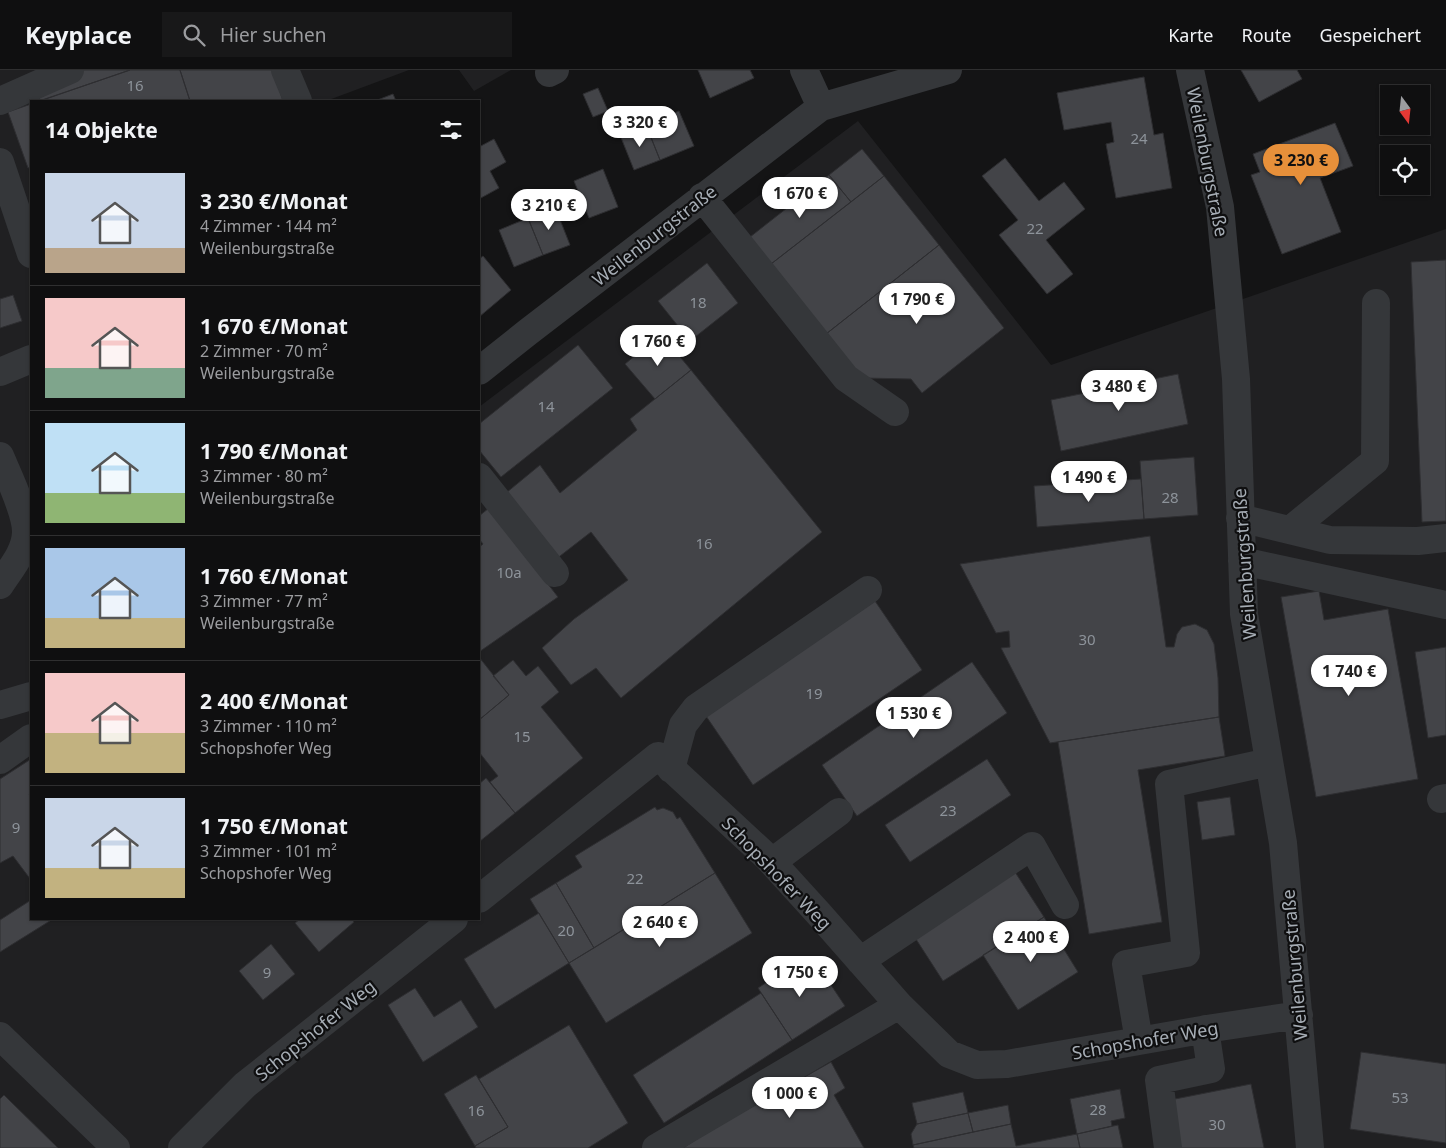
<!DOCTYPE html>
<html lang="de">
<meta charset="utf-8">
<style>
:root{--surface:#0f0f10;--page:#181819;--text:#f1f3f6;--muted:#9b9c9f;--line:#2f2f30;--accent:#e7903a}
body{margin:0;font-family:"Noto Sans",sans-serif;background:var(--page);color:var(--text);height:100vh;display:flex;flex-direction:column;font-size:19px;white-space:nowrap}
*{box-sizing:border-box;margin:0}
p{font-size:16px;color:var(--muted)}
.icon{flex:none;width:28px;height:28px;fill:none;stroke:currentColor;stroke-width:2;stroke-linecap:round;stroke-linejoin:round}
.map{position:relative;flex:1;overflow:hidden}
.drawer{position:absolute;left:30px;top:30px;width:450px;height:820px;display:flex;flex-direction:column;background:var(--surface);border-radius:0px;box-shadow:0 1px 4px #0004,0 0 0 1px var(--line)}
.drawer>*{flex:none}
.needle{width:32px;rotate:165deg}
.buttons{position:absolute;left:1380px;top:15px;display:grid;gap:10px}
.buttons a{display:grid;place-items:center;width:50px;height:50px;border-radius:0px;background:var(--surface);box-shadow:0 1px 4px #0004,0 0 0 1px var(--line);font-size:25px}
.price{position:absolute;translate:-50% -42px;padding:0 11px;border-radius:18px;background:#fff;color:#222;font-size:16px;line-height:32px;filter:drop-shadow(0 1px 2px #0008)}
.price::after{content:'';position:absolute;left:50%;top:30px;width:15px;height:11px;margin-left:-8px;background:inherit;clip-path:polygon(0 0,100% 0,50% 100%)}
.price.active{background:var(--accent);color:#111}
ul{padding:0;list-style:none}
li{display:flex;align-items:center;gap:15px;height:125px;padding:0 15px}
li+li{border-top:1px solid var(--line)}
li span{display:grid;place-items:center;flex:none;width:140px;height:100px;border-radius:0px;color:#555}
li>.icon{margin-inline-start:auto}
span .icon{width:60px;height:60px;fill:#fffc;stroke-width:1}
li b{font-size:21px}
h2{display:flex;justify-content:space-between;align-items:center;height:60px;padding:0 15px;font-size:21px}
header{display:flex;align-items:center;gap:30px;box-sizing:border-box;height:70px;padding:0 25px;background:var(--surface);border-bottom:1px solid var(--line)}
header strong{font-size:24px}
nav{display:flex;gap:28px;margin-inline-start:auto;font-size:18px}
.search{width:350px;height:45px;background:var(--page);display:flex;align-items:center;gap:12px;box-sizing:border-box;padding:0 18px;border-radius:0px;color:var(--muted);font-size:19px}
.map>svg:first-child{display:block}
</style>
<header>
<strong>Keyplace</strong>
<div class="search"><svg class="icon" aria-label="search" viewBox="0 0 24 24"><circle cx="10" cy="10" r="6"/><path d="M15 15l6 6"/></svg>Hier suchen</div>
<nav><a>Karte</a><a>Route</a><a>Gespeichert</a></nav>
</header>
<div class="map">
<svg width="1446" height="1078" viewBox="0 0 1446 1078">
<rect width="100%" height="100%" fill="#141415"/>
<path fill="#202022" d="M0,0h409l-83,31h-295v818h448v-418l9,-8 -9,-11v-75l379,-286 193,244 395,-136v919h-1446z
M459,0h52l-37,21z"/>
<path fill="#434448" stroke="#2e2e31" d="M80,0h50l-90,31 -5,-15z
M130,0h50l10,31h-151z
M180,0h93l10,31h-93z
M698,0h52l4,8 -44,20z
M1241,0h56l5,9 -43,23z
M1144,7l10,58 9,-2 9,55 -56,10 -10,-54 8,-2 -3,-20 -47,8 -7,-37z
M598,18l10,23 -15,6 -10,-23z
M393,24l3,7h-21z
M31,34v63l-3,1 -20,-56z
M679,41l15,35 -34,14 -14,-35z
M1335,53l18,43 -33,12 21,54 -59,22 -31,-79 9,-3 -7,-18z
M646,55l14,35 -26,10 -14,-35z
M494,69l12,23 -16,9 9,17 -20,11v-52z
M862,79l22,27 -33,26 -22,-27z
M1005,88l34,43 25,-19 21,27 -39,31 27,34 -26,20 -48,-59 19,-15 -36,-44z
M603,99l15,38 -29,11 -15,-37z
M829,105l22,27 -80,62 -21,-27z
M884,106l55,69 -113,89 -55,-70z
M555,137l15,38 -27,10 -15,-37z
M528,148l15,37 -29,12 -15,-37z
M939,175l65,83 -82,65 -11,-14 -48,-1 -37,-44z
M483,186l28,34 -32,27v-58z
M1446,190v261l-24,1 -11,-260z
M707,193l31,40 -48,38 -32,-40z
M13,225l9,26 -22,7v-29z
M661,264l30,36 -36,29 -30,-35z
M578,275l35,43 -112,89 -22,-27v-26z
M691,300l131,162 -201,166 -25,-30 -25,17 -29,-37 32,-29 54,-39 -37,-48 -40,31 -45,-70 34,-28 20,28 77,-63 -7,-11z
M1178,304l10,50 -127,27 -10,-51z
M1194,387l4,58 -54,4 -4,-58z
M1141,409l3,40 -107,8 -3,-41z
M489,438l69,89 -79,55v-105l4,-3 -4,-5v-23z
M1150,466l16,111h8l3,-13 5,-7 13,-3 12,6 7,14 4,34 1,39 -169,26 -49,-95 9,-1 -1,-16 -13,2 -36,-69z
M1319,521l5,29 64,-11 30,170 -102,18 -35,-200z
M875,531l47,69 -169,115 -47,-69z
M1446,577v88l-18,3 -13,-86z
M479,587l30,38 -30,25z
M513,590l13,16 12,-10 21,26 -18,15 42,51 -68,55 -25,-31 8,-6 -19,-24v-32l30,-25 -16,-19z
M972,592l35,51 -150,103 -35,-51z
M1219,647l6,39 -87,14 24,152 -73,12 -31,-192z
M31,689v34l-2,1 2,3v83l-18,-24 -13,7v-84z
M987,689l24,36 -101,67 -25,-37z
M486,708l29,35 -36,29v-58z
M1230,727l5,38 -33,5 -5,-38z
M655,737l2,3 6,-2 10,4 4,7 3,-2 35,56 -121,75 -38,-65 26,-16 -7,-11z
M1015,802l29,45 -101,64 -29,-45z
M715,803l37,60 -146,90 -37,-60z
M556,813l38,65 -25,15 -39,-64z
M31,830v19h22l-53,33v-32z
M539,843l30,50 -74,46 -31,-50z
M1044,847l34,55 -60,38 -35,-55z
M300,849h51l3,3 -35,30 -24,-29z
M271,874l24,30 -32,26 -24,-29z
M805,887l21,31 5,-3 14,21 -53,34 -34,-52z
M415,918l19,29 27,-17 17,27 -55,35 -35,-57z
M761,923l31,47 -128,83 -31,-48z
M569,955l59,98 -40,25h-112l-1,-2 33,-19 -29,-48z
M1361,982l85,12v79l-96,-14z
M831,992l14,26 -11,7 30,53h-181l28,-18z
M476,1005l32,52 -33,19 -31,-52z
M1251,1014l13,64h-84l-10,-48z
M1120,1019l5,29 -14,3 1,5 -35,8 -7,-35z
M963,1022l5,21 -51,11 -5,-21z
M4,1025l54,53h-58v-49z
M1008,1035l3,19 -38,8 -5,-19z
M968,1043l5,19 -60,13 -2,-11 6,-10z
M1011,1054l5,22 61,-12 3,14h-166l-1,-3z
M1118,1055l5,23h-43l-3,-14z"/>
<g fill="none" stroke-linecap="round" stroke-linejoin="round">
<path stroke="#35373a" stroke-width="28" d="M285,0l13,31
M804,0l17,37
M1190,0l30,137 16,172 8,235 39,229 27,305
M549,3l6,-3
M0,31l70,-31
M0,92l31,92
M702,127l144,181 49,34
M479,301l49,-39 293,-225 127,-37
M0,302l31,-13
M0,386c8,19 27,58 26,77 -1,20 -16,36 -26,52
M479,407l76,96
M1240,448l90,22 88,1 28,-3
M1290,460l85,-69 1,-158
M1242,491l204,44
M0,635l31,-9
M0,690l31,-22
M671,699l12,-44 13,-17 172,-118
M1441,729l5,-1
M772,792l67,-50
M479,829l179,-143 110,102 51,56 80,91 50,49 28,11 30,-1 206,-36 86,-13
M860,891l172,-115 33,59
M0,966l116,112
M1139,971l-13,-77 60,-11 -17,-169 100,-22
M182,1078l63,-63 209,-166
M656,1078l243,-143
M1168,1078l-9,-68 52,-11 -6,-40"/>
</g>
<g text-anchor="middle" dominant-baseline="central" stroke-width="4.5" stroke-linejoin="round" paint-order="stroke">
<g font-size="15" fill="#8d939a">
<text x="135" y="15">16</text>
<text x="1139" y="68">24</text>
<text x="1035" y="158">22</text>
<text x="698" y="232">18</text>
<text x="546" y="336">14</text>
<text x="1170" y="427">28</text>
<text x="704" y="473">16</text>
<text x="509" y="502">10a</text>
<text x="1087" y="569">30</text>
<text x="814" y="623">19</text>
<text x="522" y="666">15</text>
<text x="948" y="740">23</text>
<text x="16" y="757">9</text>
<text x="635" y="808">22</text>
<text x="566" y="860">20</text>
<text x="267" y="902">9</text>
<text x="1400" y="1027">53</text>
<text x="1098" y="1039">28</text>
<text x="476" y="1040">16</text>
<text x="1217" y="1054">30</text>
</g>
<g font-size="18" fill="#a6adb5" stroke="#0f0f10">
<text transform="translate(1208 92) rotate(79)">Weilenburgstraße</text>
<text transform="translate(654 165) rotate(-38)">Weilenburgstraße</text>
<text transform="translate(1244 494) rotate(-94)">Weilenburgstraße</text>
<text transform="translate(777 803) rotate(46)">Schopshofer Weg</text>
<text transform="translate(1294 895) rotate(-95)">Weilenburgstraße</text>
<text transform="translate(315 960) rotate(-39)">Schopshofer Weg</text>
<text transform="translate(1145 970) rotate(-10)">Schopshofer Weg</text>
</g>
</g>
</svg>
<div class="buttons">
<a><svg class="needle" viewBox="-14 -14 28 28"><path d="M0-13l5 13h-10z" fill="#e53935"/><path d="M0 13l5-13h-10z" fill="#9b9c9f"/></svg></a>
<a><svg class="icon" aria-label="locate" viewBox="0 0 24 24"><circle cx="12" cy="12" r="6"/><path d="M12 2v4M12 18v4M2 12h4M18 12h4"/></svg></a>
</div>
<b class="price" style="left:640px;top:78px">3 320 €</b>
<b class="price active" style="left:1301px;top:116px">3 230 €</b>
<b class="price" style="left:800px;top:149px">1 670 €</b>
<b class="price" style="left:549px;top:161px">3 210 €</b>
<b class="price" style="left:917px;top:255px">1 790 €</b>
<b class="price" style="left:658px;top:297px">1 760 €</b>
<b class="price" style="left:1119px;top:342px">3 480 €</b>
<b class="price" style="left:1089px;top:433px">1 490 €</b>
<b class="price" style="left:1349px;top:627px">1 740 €</b>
<b class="price" style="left:914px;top:669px">1 530 €</b>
<b class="price" style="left:660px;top:878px">2 640 €</b>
<b class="price" style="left:1031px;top:893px">2 400 €</b>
<b class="price" style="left:800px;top:928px">1 750 €</b>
<b class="price" style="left:790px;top:1049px">1 000 €</b>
<section class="drawer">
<h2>14 Objekte<svg class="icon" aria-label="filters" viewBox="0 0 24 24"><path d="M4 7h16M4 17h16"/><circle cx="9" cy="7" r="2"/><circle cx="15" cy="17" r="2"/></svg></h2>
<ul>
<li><span style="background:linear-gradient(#c9d6e8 75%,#b9a48a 0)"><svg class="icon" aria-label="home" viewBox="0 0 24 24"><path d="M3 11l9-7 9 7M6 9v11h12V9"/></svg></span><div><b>3 230 €/Monat</b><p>4 Zimmer · 144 m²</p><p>Weilenburgstraße</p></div></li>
<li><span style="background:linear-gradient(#f6c9c9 70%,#7fa58c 0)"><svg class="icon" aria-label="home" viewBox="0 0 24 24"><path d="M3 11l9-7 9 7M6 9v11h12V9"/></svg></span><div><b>1 670 €/Monat</b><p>2 Zimmer · 70 m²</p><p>Weilenburgstraße</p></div></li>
<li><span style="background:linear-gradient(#bfe0f5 70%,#8fb573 0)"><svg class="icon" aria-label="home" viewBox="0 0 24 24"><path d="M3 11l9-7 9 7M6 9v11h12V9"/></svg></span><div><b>1 790 €/Monat</b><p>3 Zimmer · 80 m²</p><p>Weilenburgstraße</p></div></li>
<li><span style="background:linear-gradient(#a9c7e8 70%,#c2b280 0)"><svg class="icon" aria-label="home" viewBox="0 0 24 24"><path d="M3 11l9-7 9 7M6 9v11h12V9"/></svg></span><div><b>1 760 €/Monat</b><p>3 Zimmer · 77 m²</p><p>Weilenburgstraße</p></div></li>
<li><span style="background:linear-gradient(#f6c9c9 60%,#c2b280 0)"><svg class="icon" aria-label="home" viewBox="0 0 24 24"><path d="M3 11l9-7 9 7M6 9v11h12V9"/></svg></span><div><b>2 400 €/Monat</b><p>3 Zimmer · 110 m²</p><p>Schopshofer Weg</p></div></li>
<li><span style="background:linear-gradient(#c9d6e8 70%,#c2b280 0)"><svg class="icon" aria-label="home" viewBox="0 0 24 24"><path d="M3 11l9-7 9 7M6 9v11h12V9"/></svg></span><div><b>1 750 €/Monat</b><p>3 Zimmer · 101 m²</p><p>Schopshofer Weg</p></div></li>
</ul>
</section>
</div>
